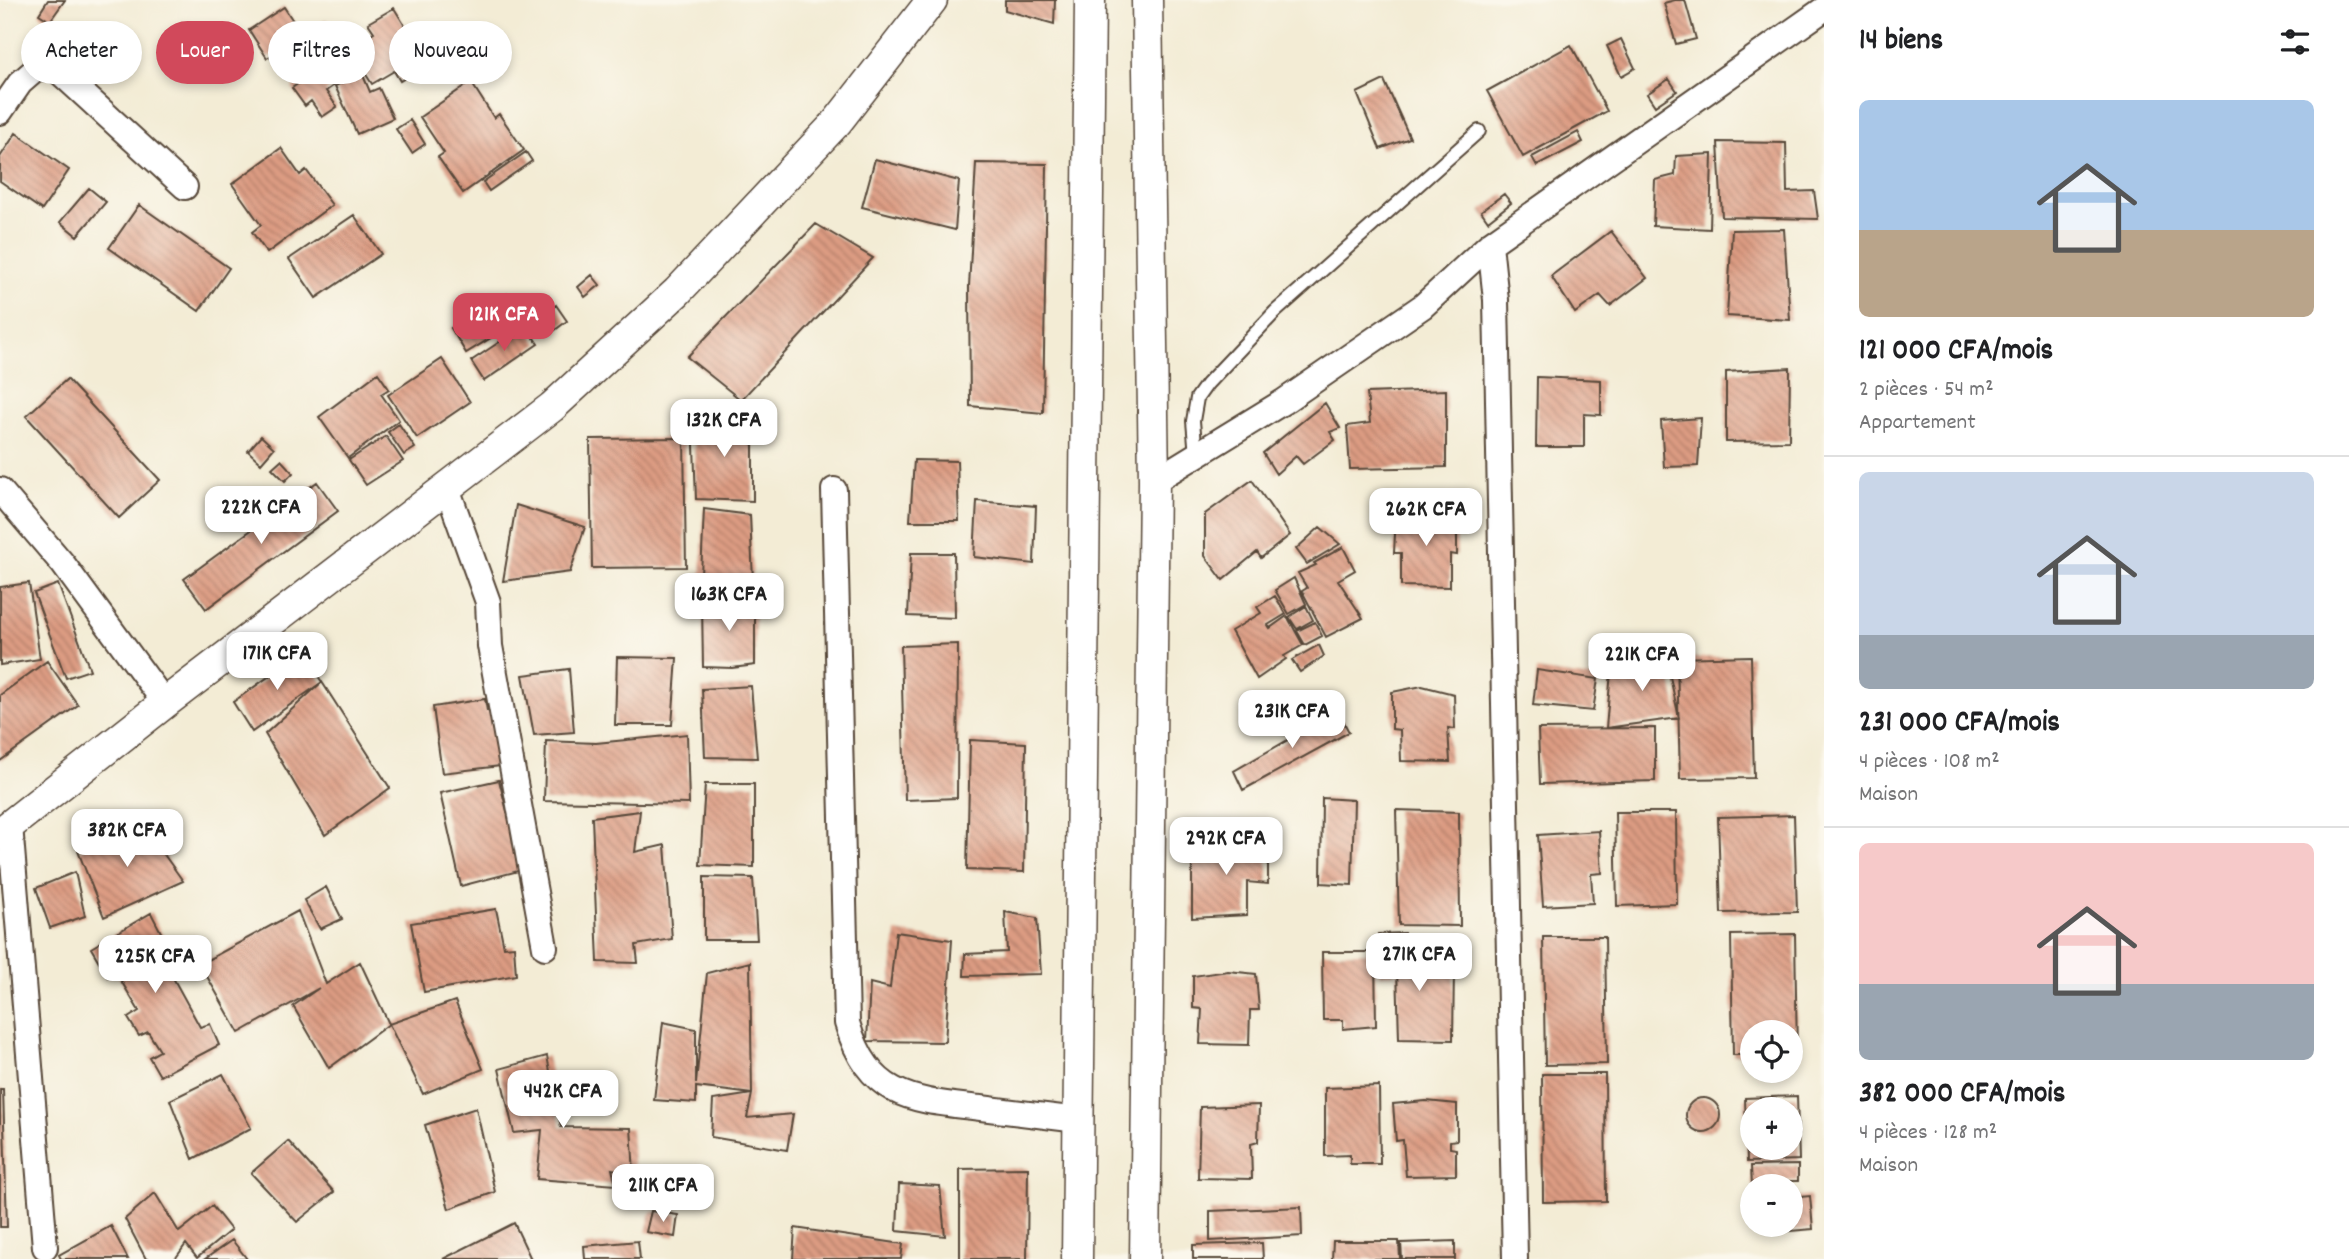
<!DOCTYPE html>
<html lang="fr">
<meta charset="utf-8">
<style>
:root{--surface:#fff;--page:#f6f6f6;--text:#202124;--muted:#757577;--line:#e0e0e0;--accent:#d1495b}
body{margin:0;font-family:Dekko,sans-serif;background:var(--page);color:var(--text);height:100vh;display:flex;flex-direction:column;font-size:26px;white-space:nowrap}
*{box-sizing:border-box;margin:0}
p{font-size:23px;color:var(--muted)}
.icon{flex:none;width:38px;height:38px;fill:none;stroke:currentColor;stroke-width:2;stroke-linecap:round;stroke-linejoin:round}
.map{position:relative;flex:1;overflow:hidden}
.drawer{display:flex;flex-direction:column;background:var(--surface);width:525px}
.drawer>*{flex:none}
.top-card{position:absolute;left:21px;top:21px;width:665px;height:63px;display:flex;gap:14px}
.buttons{position:absolute;left:1740px;top:1020px;display:grid;gap:14px}
.buttons a{display:grid;place-items:center;width:63px;height:63px;border-radius:50%;background:var(--surface);box-shadow:0 4px 10px #0003;font-size:35px}
.price{position:absolute;translate:-50% -60px;padding:0 16px;border-radius:14px;background:#fff;color:#222;font-size:23px;line-height:46px;filter:drop-shadow(0 2px 4px #0008)}
.price::after{content:'';position:absolute;left:50%;top:42px;width:21px;height:16px;margin-left:-10px;background:inherit;clip-path:polygon(0 0,100% 0,50% 100%)}
.price.active{background:var(--accent);color:#fff}
ul{padding:0;list-style:none}
li{display:grid;align-content:center;gap:14px;height:371px;padding:0 35px}
li+li{border-top:2px solid var(--line)}
li span{display:grid;place-items:center;height:217px;border-radius:10px;color:#555}
li>.icon{margin-inline-start:auto}
span .icon{width:126px;height:126px;fill:#fffc;stroke-width:1}
li b{font-size:30px}
h2{display:flex;justify-content:space-between;align-items:center;height:84px;padding:0 35px;font-size:30px}
.chip{padding:0 24px;border-radius:32px;background:var(--surface);box-shadow:0 4px 10px #0003;font-size:24px;line-height:63px}
.chip.active{background:var(--accent);color:#fff}
main{display:flex;flex:1;min-height:0}
.map>svg:first-child{display:block}
</style>
<main>
<div class="map">
<svg width="1824" height="1259" viewBox="0 0 1824 1259">
<defs>
<pattern id="building-back-hatch" width="6" height="6" patternUnits="userSpaceOnUse" patternTransform="scale(1.75)"><rect width="6" height="6" fill="#dc9b82"/><path d="M-1 5l2 2M0 0l6 6M5-1l2 2" fill="none" stroke="#b47f6a"/></pattern>
</defs>
<rect width="100%" height="100%" fill="#fbf7ec"/>
<filter id="ink" filterUnits="userSpaceOnUse"><feTurbulence type="fractalNoise" baseFrequency=".0143" numOctaves="2"/><feDisplacementMap in="SourceGraphic" scale="14" xChannelSelector="R" yChannelSelector="G"/><feConvolveMatrix kernelMatrix="1 2 1 2 8 2 1 2 1" color-interpolation-filters="sRGB"/></filter>
<filter id="wash" filterUnits="userSpaceOnUse"><feTurbulence type="fractalNoise" baseFrequency=".00686" numOctaves="4" result="noise"/><feDisplacementMap in="SourceGraphic" scale="28" xChannelSelector="R" yChannelSelector="G"/><feGaussianBlur stdDeviation="1.57" result="paint"/><feColorMatrix in="noise" values="0 0 0 0 0 0 0 0 0 0 0 0 0 0 0 0 0 1.4 0 .05"/><feComposite in="paint" operator="in"/></filter>
<g filter="url(#wash)">
<rect width="100%" height="100%" fill="#f3ecd5"/>
<g id="blocks">
<path fill="url(#building-back-hatch)" fill-rule="evenodd" d="M48,0h17l-15,21 -11,-7z
M1005,0h50l-1,24 -49,-14z
M1675,0h10l11,39 -20,5 -12,-41z
M284,7l37,57 -18,12 -18,-29 -18,11 -18,-28z
M394,8l34,56 -28,17 -6,-10 -22,13 -23,-36 25,-16 -6,-9z
M326,19l13,19 -21,13 -12,-18z
M1621,39l14,29 -14,8 -14,-30z
M1571,45l36,66 -84,46 -36,-66z
M320,68l13,18 -7,5 11,16 -15,10 -11,-16 -6,5 -13,-18z
M362,73l8,19 9,-4 14,30 -36,16 -22,-48z
M1669,79l8,12 -22,15 -8,-12z
M1384,80l26,58 -30,11 -23,-56z
M471,82l23,36 5,-4 25,36 -61,43 -25,-36 6,-4 -24,-36z
M410,120l15,24 -13,9 -16,-24z
M1578,132l5,10 -46,24 -5,-9z
M16,133l53,37 -27,40 -42,-29v-24z
M1718,142l68,1 1,49 27,-1 4,28 -96,-2z
M281,148l19,27 6,-5 26,35 -65,48 -15,-21 9,-7 -29,-41z
M526,152l6,9 -43,30 -6,-9z
M1712,154l-2,75 -57,-3 2,-46 20,-5 1,-19z
M875,159l84,22 -4,49 -93,-23z
M976,163l71,1 -4,249 -73,-7 -1,-119z
M89,188l17,14 -29,34 -17,-14z
M1504,194l7,9 -23,18 -7,-10z
M139,205l90,63 -30,43 -90,-63z
M354,215l27,39 -65,44 -27,-39z
M816,224l57,34 -132,142 -54,-43z
M1784,229l6,91 -63,-4 5,-86z
M1611,231l36,47 -37,28 -10,-11 -25,18 -24,-37z
M592,275l8,10 -15,12 -7,-10z
M507,294l15,25 -56,34 -15,-25z
M556,305l11,16 -12,9 -11,-16z
M525,325l13,19 -54,37 -13,-20z
M442,359l28,43 -53,36 -29,-43z
M1790,368l-1,73 -63,1v-70z
M378,373l11,16 -8,5 18,26 -51,38 -29,-41z
M1537,377l64,3v35l-17,-1v33h-48z
M67,379l93,101 -41,38 -93,-102z
M1446,390v77l-96,2 -3,-43 23,-3 -3,-30z
M1325,403l15,25 -10,4 5,8 -32,24 -7,-8 -20,18 -13,-21z
M753,418v83l-57,-2 -3,-80z
M1701,418l-3,48 -34,1 -3,-46z
M399,424l16,24 -11,7 -16,-23z
M261,436l13,12 -13,15 -13,-12z
M386,436l17,25 -37,24 -17,-25z
M684,438l2,129 -94,1 -2,-129z
M281,460l12,13 -8,8 -13,-13z
M914,460l43,1 2,60h-49z
M1252,480l38,55 -29,23 -4,-6 -34,28 -18,-24v-42z
M317,482l21,29 -132,98 -22,-30z
M282,488l8,10 -13,10 -8,-11z
M977,501l59,5 -2,58 -60,-7z
M516,505l69,22 -15,45 -67,9z
M704,509l46,6 3,66 -52,-6z
M1396,514l61,1v40l-7,-1v33l-49,-1v-33h-7z
M1320,527l20,17 -33,20 -11,-15z
M1343,547l12,23 -17,10 25,38 -37,19 -24,-46 5,-3 -9,-15 18,-8 -2,-2z
M911,553h43l1,65 -47,-2z
M1294,578l12,26 -17,10 -14,-24z
M29,583l11,76 -40,6v-78z
M58,584l32,86 -24,8 -32,-85z
M1275,596l11,18 -18,11 2,3 17,-12 16,29 -19,11 2,3 -29,20 -26,-48 30,-18 -4,-6z
M755,599v66l-23,3 -29,-1 -1,-66z
M1306,606l7,14 -16,9 -8,-12z
M1315,622l7,14 -17,9 -8,-14z
M958,644l-1,154 -52,2 -4,-154z
M1319,645l5,11 -24,16 -8,-12z
M1664,649l15,69 -73,10 5,-56z
M302,653l20,29 -70,50 -19,-30z
M1751,656l3,122 -74,1 -3,-121z
M617,657l60,1 -5,67h-57z
M47,661l31,44 -78,56v-66z
M569,669l5,63 -40,3 -11,-60z
M1537,670l61,9 -5,32 -60,-6z
M322,682l68,106 -65,47 -60,-101z
M751,686l6,72 -52,-1 -3,-68z
M1422,686l32,8 1,35 -7,-1 2,34 -49,-1 -1,-31 -8,-1v-37z
M485,699l2,12 11,1 2,54 -58,7 -9,-66z
M1338,711l11,21 -106,58 -9,-19z
M1655,728v53l-115,3 -2,-55z
M687,734l2,70 -145,-3 2,-60 50,2z
M970,740l56,3 -2,129 -57,-2z
M499,780l23,90 -61,16 -21,-93z
M705,784h49v83l-54,-2z
M1322,798l32,2 -2,85 -31,-2z
M1396,810l63,2 1,114 -61,-1z
M640,811l-5,41 30,-7 7,94 -36,6 2,18 -40,-1 -6,-145z
M1615,812h61l1,92 -60,2z
M1794,815l3,97 -76,1 -3,-96z
M142,824l41,57 -79,36 -26,-66z
M1599,831l3,42 -11,1 2,29 -50,3 -5,-71z
M1232,841l36,5v38l-21,-2v33l-55,3v-73z
M75,872l10,44 -35,12 -14,-40z
M704,877l49,1 4,62h-53z
M326,887l16,32 -22,10 -16,-29z
M496,909l8,38 10,-1 2,29 -92,17 -13,-69z
M298,911l28,73 34,-22 29,62 66,-23 28,68 -60,25 -34,-70 -60,44 -36,-62 26,-18 -80,45 -39,-69z
M1005,912l32,6 4,56 -77,2 1,-22 42,-2z
M151,913l14,27 -10,5 45,82 10,-3 9,21 -59,31 -11,-19 11,-6 -12,-19 -9,4 -11,-18 11,-7 -22,-37 -9,3 -17,-29z
M896,932l56,8 -7,102 -78,-1 3,-58 20,5z
M1404,933l1,34 49,1 -1,72 -54,-1 -2,-72h-3v7l-14,1 -2,-41z
M1795,934l2,121h-7v-23h-38v23h-19l-2,-120z
M1543,937h62l2,127 -62,1z
M1322,952h53l1,74 -33,3v-9h-20z
M750,962l2,132 -5,24 46,-4 -6,36 -76,-13 2,-37 39,-6 -56,-7v16l-42,-3 9,-78 33,7v55l11,-111z
M1228,971l28,3 3,36h-9l-1,35 -49,-1 2,-35 -9,-1v-32z
M547,1056l14,71 70,1 3,45 -22,-4 4,16 -79,-6 5,-49 -28,3 -15,-64z
M223,1074l28,54 -58,31 -23,-59z
M1542,1074h63l1,127 -63,1z
M1379,1086l1,78h-30v-9l-25,1v-68z
M0,1089h3l4,138h-7z
M1797,1096l2,64 -52,2 -2,-64zM1752,1110h38v38h-38z
M1686 1115a17 17 0 1 1 34 0a17 17 0 1 1-34 0Z
M1426,1101l31,3v36l-7,1v7l6,1v26l-50,1 -3,-36 -7,1 -3,-37z
M1259,1105l-1,37 -7,2 1,35 -54,-1 2,-71z
M476,1108l19,84 -46,17 -24,-84z
M288,1141l46,51 -37,30 -46,-49z
M1798,1165v16h-15l1,5h-32l-1,-20z
M1028,1168l-1,91h-67v-90z
M899,1184l41,2 5,50 -48,-5z
M155,1193l24,39 33,-26 19,24 -34,28 -11,-14 -11,15h-29l-21,-40z
M1810,1196l3,33 -34,3v-7h11v-27z
M1301,1207l1,29 -92,5v-30z
M651,1211l27,4 -3,22 -29,-5z
M514,1223l17,36h-88z
M111,1226l17,33h-67l-2,-4z
M795,1228l108,16 -2,15h-108z
M232,1240l15,19h-42z
M638,1241l2,18h-55l-1,-13z
M1333,1241h66l1,18h-68z
M1455,1241v18h-53l-1,-16z
M1262,1243l1,16h-70v-14z"/>
</g>
</g>
<g filter="url(#ink)">
<use href="#blocks" fill-opacity="0" stroke="#574739" stroke-width="2"/>
<g fill="none" stroke-linecap="round" stroke-linejoin="round">
<g stroke="#574739" stroke-width="16">
<path id="service" d="M1196,455l-3,-34 4,-23 10,-14 68,-72 204,-181"/>
</g>
<g stroke="#574739" stroke-width="28">
<path id="minor" d="M0,112l20,-29 15,-13 18,-4 132,121
M1490,244l6,56 19,959
M1154,481l129,-79 140,-96 67,-62 334,-235
M447,488l41,114 2,44 55,301
M0,490l63,74 102,139
M834,490l13,533c23,76 65,77 134,85 33,4 65,8 97,12
M10,825l35,422"/>
</g>
<g stroke="#574739" stroke-width="33">
<path id="tertiary" d="M0,833l165,-130 387,-296 125,-115 160,-170 95,-122
M1077,1259l13,-1259
M1145,1259l9,-778 -7,-481"/>
</g>
<use href="#service" stroke="#fff" stroke-width="12"/>
<use href="#minor" stroke="#fff" stroke-width="24"/>
<use href="#tertiary" stroke="#fff" stroke-width="30"/>
</g>
</g>
</svg>
<div class="buttons">
<a><svg class="icon" aria-label="locate" viewBox="0 0 24 24"><circle cx="12" cy="12" r="6"/><path d="M12 2v4M12 18v4M2 12h4M18 12h4"/></svg></a>
<a>+</a>
<a>−</a>
</div>
<b class="price active" style="left:504px;top:353px">121K CFA</b>
<b class="price" style="left:724px;top:459px">132K CFA</b>
<b class="price" style="left:261px;top:546px">222K CFA</b>
<b class="price" style="left:1426px;top:548px">262K CFA</b>
<b class="price" style="left:729px;top:633px">163K CFA</b>
<b class="price" style="left:277px;top:692px">171K CFA</b>
<b class="price" style="left:1642px;top:693px">221K CFA</b>
<b class="price" style="left:1292px;top:750px">231K CFA</b>
<b class="price" style="left:127px;top:869px">382K CFA</b>
<b class="price" style="left:1226px;top:877px">292K CFA</b>
<b class="price" style="left:1419px;top:993px">271K CFA</b>
<b class="price" style="left:155px;top:995px">225K CFA</b>
<b class="price" style="left:563px;top:1130px">442K CFA</b>
<b class="price" style="left:663px;top:1224px">211K CFA</b>
<div class="top-card">
<a class="chip">Acheter</a>
<a class="chip active">Louer</a>
<a class="chip">Filtres</a>
<a class="chip">Nouveau</a>
</div>
</div>
<section class="drawer">
<h2>14 biens<svg class="icon" aria-label="filters" viewBox="0 0 24 24"><path d="M4 7h16M4 17h16"/><circle cx="9" cy="7" r="2"/><circle cx="15" cy="17" r="2"/></svg></h2>
<ul>
<li><span style="background:linear-gradient(#a9c7e8 60%,#b9a48a 0)"><svg class="icon" aria-label="home" viewBox="0 0 24 24"><path d="M3 11l9-7 9 7M6 9v11h12V9"/></svg></span><div><b>121 000 CFA/mois</b><p>2 pièces · 54 m²</p><p>Appartement</p></div></li>
<li><span style="background:linear-gradient(#c9d6e8 75%,#9aa5b1 0)"><svg class="icon" aria-label="home" viewBox="0 0 24 24"><path d="M3 11l9-7 9 7M6 9v11h12V9"/></svg></span><div><b>231 000 CFA/mois</b><p>4 pièces · 108 m²</p><p>Maison</p></div></li>
<li><span style="background:linear-gradient(#f6c9c9 65%,#9aa5b1 0)"><svg class="icon" aria-label="home" viewBox="0 0 24 24"><path d="M3 11l9-7 9 7M6 9v11h12V9"/></svg></span><div><b>382 000 CFA/mois</b><p>4 pièces · 128 m²</p><p>Maison</p></div></li>
</ul>
</section>
</main>
